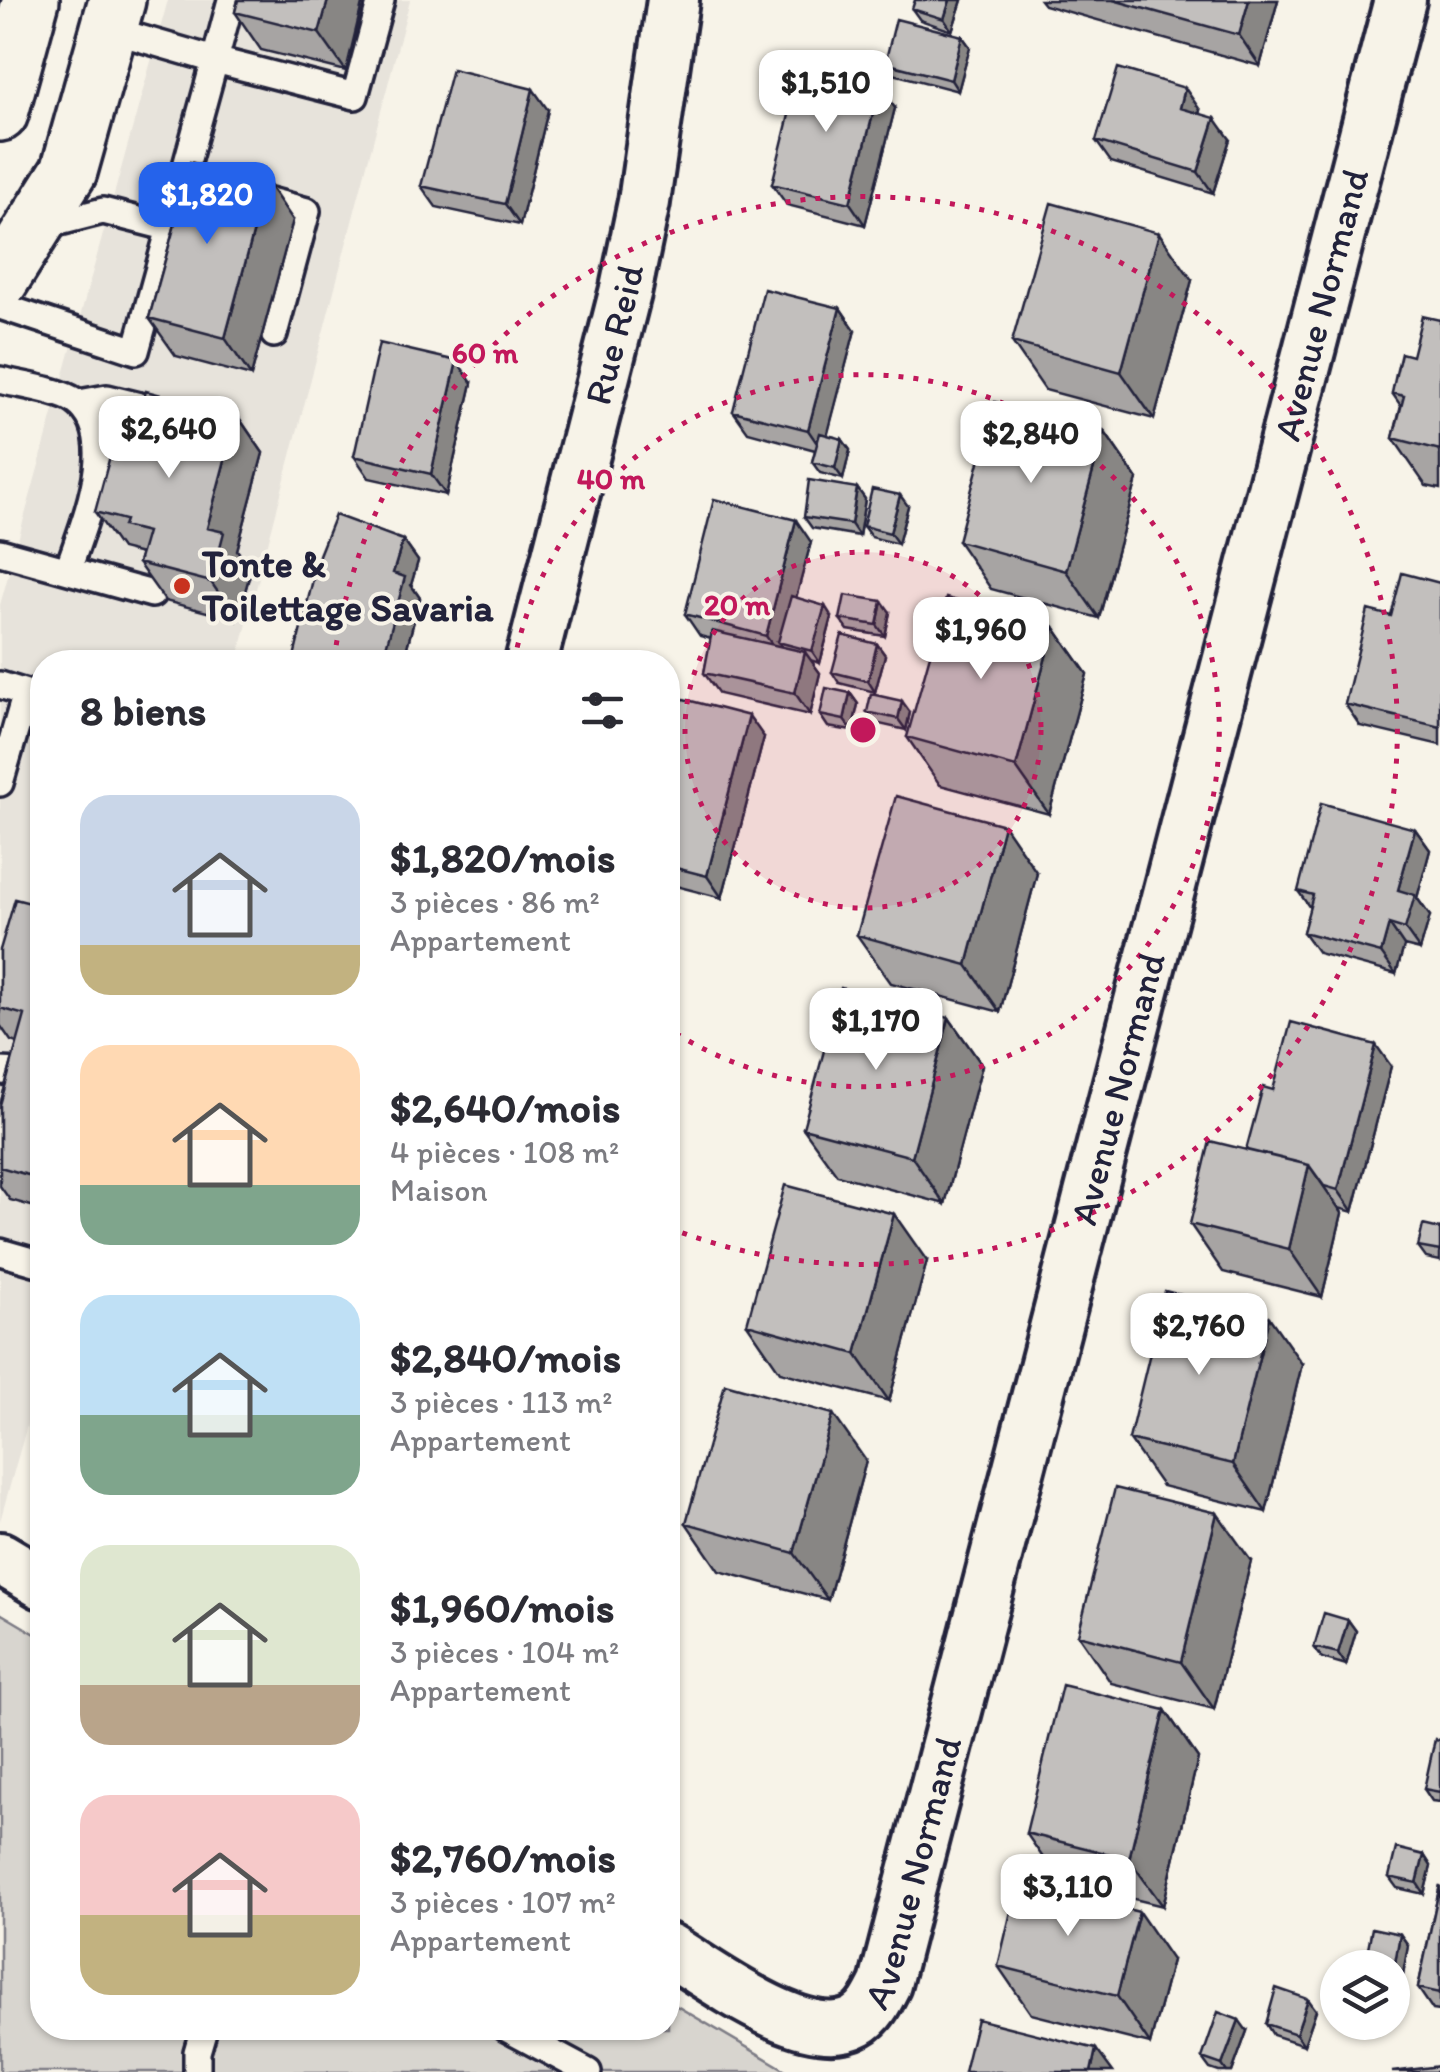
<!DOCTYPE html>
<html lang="fr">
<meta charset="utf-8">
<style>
:root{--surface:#fff;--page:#f2f2f3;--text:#2b2b33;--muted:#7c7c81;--accent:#2563eb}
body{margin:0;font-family:Itim,sans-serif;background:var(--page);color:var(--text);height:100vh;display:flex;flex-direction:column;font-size:38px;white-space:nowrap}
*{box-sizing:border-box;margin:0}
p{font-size:32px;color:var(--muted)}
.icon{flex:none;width:55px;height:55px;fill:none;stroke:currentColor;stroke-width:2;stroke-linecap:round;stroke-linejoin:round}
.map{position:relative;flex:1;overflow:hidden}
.details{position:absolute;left:30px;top:650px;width:650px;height:1390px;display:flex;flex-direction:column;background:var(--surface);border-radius:40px;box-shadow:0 2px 8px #0004}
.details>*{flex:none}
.fabs{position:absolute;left:1320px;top:1950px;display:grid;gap:20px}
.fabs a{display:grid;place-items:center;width:90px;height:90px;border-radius:50%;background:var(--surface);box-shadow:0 2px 8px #0004;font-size:50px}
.price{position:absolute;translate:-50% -85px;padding:0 22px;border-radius:20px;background:#fff;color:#222;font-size:32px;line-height:65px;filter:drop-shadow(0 2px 5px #0008)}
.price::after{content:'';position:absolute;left:50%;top:60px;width:30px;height:22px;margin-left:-15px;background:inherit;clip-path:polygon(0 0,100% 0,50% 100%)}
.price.selected{background:var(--accent);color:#fff}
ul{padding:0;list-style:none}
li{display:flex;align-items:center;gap:30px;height:250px;padding:0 50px}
li span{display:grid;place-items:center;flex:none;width:280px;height:200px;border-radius:30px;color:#555}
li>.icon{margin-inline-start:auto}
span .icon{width:120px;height:120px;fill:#fffc;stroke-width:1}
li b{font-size:42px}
h2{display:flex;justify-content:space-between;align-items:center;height:120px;padding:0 50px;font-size:42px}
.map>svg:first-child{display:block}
</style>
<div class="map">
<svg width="1440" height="2072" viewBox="0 0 1440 2072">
<rect width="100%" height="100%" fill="#f7f3e8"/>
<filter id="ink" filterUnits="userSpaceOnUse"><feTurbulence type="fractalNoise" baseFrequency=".01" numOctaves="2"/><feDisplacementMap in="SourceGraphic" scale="20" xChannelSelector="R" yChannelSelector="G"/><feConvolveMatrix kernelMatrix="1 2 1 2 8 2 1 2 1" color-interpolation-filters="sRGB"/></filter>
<g filter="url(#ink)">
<path fill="#e7e3db" d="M168,0h242l-173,662h-195v710l-42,149v-916z"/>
<path fill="#d8d5cf" stroke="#7d7c85" stroke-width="2.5" d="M0,1613l42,25v390h626v-27l121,71h-789z"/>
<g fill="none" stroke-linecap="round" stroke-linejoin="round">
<g stroke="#22223b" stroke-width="32">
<path id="lane" d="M231,0l-16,60 140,36 26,-96
M108,29l107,31 -38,139
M251,196l56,15 -33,123
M0,306l136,45 34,-123 -67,-17 -63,16
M0,380c20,5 59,10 75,21 49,34 7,125 -7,169
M79,403l28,-5 65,16
M0,552l152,42
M0,685l26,8 -26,90
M0,1071l42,2
M0,1252l42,12
M506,2028l82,44
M197,2072v-20l7,-24"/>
</g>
<g stroke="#22223b" stroke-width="58">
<g id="street">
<path id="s1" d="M531,662l95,-373 18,-87 29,-202"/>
<path d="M0,1558l42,25"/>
<path id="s2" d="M668,1949c43,26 139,100 189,72 14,-8 21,-23 28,-37l515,-1984"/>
</g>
</g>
<g stroke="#22223b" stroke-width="62">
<path id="secondary" d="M0,113l31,-113
M0,281l69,-110 48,-171"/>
</g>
<use href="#lane" stroke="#f7f3e8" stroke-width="25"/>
<use href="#street" stroke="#f7f3e8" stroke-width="50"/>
<use href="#secondary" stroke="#f7f3e8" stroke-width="55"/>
</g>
<path fill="#a7a4a3" stroke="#22223b" stroke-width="2.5" d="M238,0h125l-17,71 -85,-21 -26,-38z
M962,0l-10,31 -32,-11 -8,-11z
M1040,0h238l-18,66 -216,-61z
M962,36l8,11 -12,44 -65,-17 -8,-11z
M895,108l-30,117 -78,-20 -15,-21z
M548,110l-28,115 -84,-18 -15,-21z
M1200,110l-1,3 31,26 -17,54 -102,-31 -15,-21z
M166,207l127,13 -42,156 -75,-20 -27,-38 27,-97z
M1192,280l-38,139 -109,-29 -33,-48z
M840,308l15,22 -28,105 15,4 8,11 -7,29 -23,-6 -8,-11 3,-12 -67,-18 -15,-21z
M1440,320v169l-14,-3 -33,-48 8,-32 -9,-13 20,-37z
M472,383l-26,112 -77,-17 -15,-22z
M141,408l96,7 26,38 -26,97 14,20 -14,50 -72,-19 -27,-38 3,-9 -20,-5 -26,-37z
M1104,431l33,48 -38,139 -108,-29 -33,-48z
M857,488l8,11 -6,37 -47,-8 -8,-11z
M908,506l-10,38 -27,-7 -8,-11z
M403,540l15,21 -7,24 9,13 -17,64h-105l-4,-5z
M811,542l-15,55 36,20 -12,46 -10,-3 10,13 -10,42 -91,-21 -15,-21 7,-34 -11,-3 -15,-22z
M1440,583v162l-80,-19 -15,-22 46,-88z
M890,612l-5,24 -37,-6 -8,-11z
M1054,627l33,47 -38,140 -109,-29 -33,-48z
M877,644l8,11 -10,37 -36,-9 -7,-11z
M850,693l8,11 -6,27 -24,-4 -8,-12z
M668,712l96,25 -42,161 -54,-14z
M867,712h43l-4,18 -31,-7z
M1415,829l15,21 -13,48 13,18 -10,34 -16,-4 -8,28 -78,-21 -15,-21 7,-24 -12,-17z
M1037,873l-37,139 -109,-29 -34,-48z
M42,906v303l-32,-9 -10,-14v-81l17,-62 -6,-2 -11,-16v-75z
M949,1018l33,47 -37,139 -108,-29 -34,-47z
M1391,1066l-38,146 -14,-4 3,5 -20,84 -99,-25 -33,-48 56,-74 27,-60z
M1440,1229v32l-14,-3 -8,-11z
M927,1261l-38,140 -109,-29 -33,-48z
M1302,1364l-36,148 -104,-26 -33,-47z
M866,1461l-38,139 -109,-29 -33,-48z
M1251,1561l-37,148 -103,-26 -33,-48z
M1348,1620l8,11 -10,34 -24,-7 -8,-11z
M1165,1710l33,48 -35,148 -104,-25 -33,-48z
M1440,1740v62l-8,-1 -8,-12z
M1424,1855l7,11 -7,28 -27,-6 -8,-11z
M1440,1885v126l-7,-1 -15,-22z
M1400,1934l8,11 -6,35 -10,-2v-10h-23l-4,-5z
M1172,1960l-22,84 -119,-30 -33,-48z
M1316,2010l-12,35 -31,-10 -7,-11z
M1247,2031l-15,41h-13l-9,-3 -8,-11z"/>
<path fill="#888684" stroke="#22223b" stroke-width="2.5" d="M328,0h35l-17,71 -27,-38z
M950,0h12l-10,31 -8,-12z
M1249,0h29l-18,66 -21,-31z
M962,36l8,11 -12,44 -7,-11z
M880,87l15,21 -30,117 -15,-22z
M1185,88l15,22 -5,19 -15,-21z
M533,89l15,21 -28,115 -15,-21z
M1215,118l15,21 -17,54 -15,-21z
M267,182l26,38 -42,156 -26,-38z
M1159,233l33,47 -38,139 -33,-47z
M840,308l15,22 -32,122 -15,-22z
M457,361l15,22 -26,112 -15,-21z
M237,415l26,38 -26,97 14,20 -14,50 -26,-38 -4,-54z
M1104,431l33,48 -38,139 -33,-47z
M842,439l8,11 -7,29 -8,-11z
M857,488l8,11 -6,37 -8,-12z
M900,495l8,11 -10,38 -8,-11z
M796,520l15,22 -27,101 -6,-1 5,6 -2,9 -15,-21z
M403,540l15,21 -7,24 9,13 -17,64h-21l11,-89z
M882,601l8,11 -5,24 -8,-11z
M825,606l7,11 -12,46 -8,-12z
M1054,627l33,47 -38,140 -33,-47z
M877,644l8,11 -10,37 -7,-11z
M805,652l15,21 -10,42 -15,-22z
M850,693l8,11 -6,27 -8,-11z
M902,701l8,11 -4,18 -8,-11z
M749,716l15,21 -42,161 -15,-22z
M1004,825l33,48 -37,139 -33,-47z
M1415,829l15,21 -13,48 13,18 -10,34 -15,-21 -7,-39z
M1389,924l15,22 -8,28 -15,-21z
M668,983l3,5 -3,15z
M949,1018l33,47 -37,139 -33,-47z
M1376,1045l15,21 -38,146 -15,-22z
M1309,1165l33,48 -20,84 -33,-48z
M894,1214l33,47 -38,140 -33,-47z
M1269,1317l33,47 -36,148 -33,-48z
M833,1414l33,47 -38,139 -34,-47z
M1217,1513l34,48 -37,148 -33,-47z
M1348,1620l8,11 -10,34 -8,-12z
M1165,1710l33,48 -35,148 -34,-47z
M1424,1855l7,11 -7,28 -7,-11z
M1139,1912l33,48 -22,84 -33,-48z
M1400,1934l8,11 -6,35 -8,-11z
M1308,1999l8,11 -12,35 -8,-11z
M1239,2020l8,11 -15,41h-5l-5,-7z
M1096,2049l17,23h-22z"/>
<path fill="#c2bfbd" stroke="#22223b" stroke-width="2.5" d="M238,0h90l-9,33 -84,-21z
M915,0h35l-6,19 -32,-10z
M1113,0h136l-10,35z
M896,19l66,17 -11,44 -66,-17z
M801,66l79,21 -30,116 -78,-19z
M1118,68l67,20 -5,20 35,10 -17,54 -102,-31z
M452,69l81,20 -28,115 -84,-18z
M190,162l77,20 -42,156 -76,-20 30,-108 -13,-3 11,-42 12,3z
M1051,203l108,30 -38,139 -109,-30z
M764,289l76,19 -32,122 -75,-19z
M1422,316l18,4v130l-47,-12 11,-42 -12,-3 4,-19 5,-21 11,3z
M379,343l78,18 -26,113 -77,-18z
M146,391l91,24 -30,113 17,4 -13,50 -73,-19 9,-31 -24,-6 2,-6 -30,-8 29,-108 17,4z
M995,402l109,29 -38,140 -108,-30z
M820,433l22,6 -7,29 -23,-6z
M809,480l48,8 -6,36 -47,-7z
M872,489l28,6 -10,38 -27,-7z
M714,499l82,21 -30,116 -81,-22z
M335,515l68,25 -10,33 12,4 -23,85h-67l-21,-5 25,-102z
M1402,573l38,10v144l-95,-23 23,-94 23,6z
M845,595l37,6 -5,24 -37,-6z
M791,596l34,10 -13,45 -34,-9z
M946,598l108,29 -38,140 -109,-30z
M712,631l93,21 -10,41 -91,-20z
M842,635l35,9 -9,37 -36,-9z
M826,688l24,5 -6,27 -24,-5z
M871,694l31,7 -4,18 -31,-7z
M672,696l77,20 -42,160 -39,-10v-154z
M896,796l108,29 -37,140 -110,-30z
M1321,803l94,26 -17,61 17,5 -10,34 -16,-5 -8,29 -78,-21 10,-37 -15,-4z
M15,899l27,7v273l-42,-12v-62l25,-90 -25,-7v-58z
M841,988l108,30 -37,139 -109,-29z
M1291,1022l85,23 -38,145 -14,-4 -15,-21 -63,-15 17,-63 10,3z
M1210,1141l99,24 -20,84 -99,-25z
M785,1185l109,29 -38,140 -109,-30z
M1423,1225l17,4v22l-22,-4z
M1165,1291l104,26 -36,147 -104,-25z
M725,1384l108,30 -39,139 -108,-30z
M1115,1488l102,25 -36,149 -103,-27z
M1324,1613l24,7 -10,33 -24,-6z
M1062,1685l103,25 -36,149 -103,-26z
M1435,1739l5,1v52l-16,-3z
M1396,1848l28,7 -7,28 -28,-6z
M1018,1882l121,30 -22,84 -119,-30z
M1440,1885v108l-22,-5z
M1372,1928l28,6 -6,35 -29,-6z
M1276,1988l32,11 -12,35 -30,-10z
M1218,2012l21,8 -17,45 -20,-7z
M977,2019l119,30 -5,23h-127z
M1440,2066v6h-48z"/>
</g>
<circle cx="863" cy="730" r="178" fill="#c2185b" fill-opacity=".12"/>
<g fill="none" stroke="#c2185b" stroke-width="5" stroke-dasharray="5 10">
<circle cx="863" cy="730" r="178"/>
<path d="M514 662A356 356 0 1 1 669 1029"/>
<path d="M334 660A534 534 0 1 1 672 1229"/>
</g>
<circle fill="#c8321e" stroke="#f7f3e8" stroke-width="4" cx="182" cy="586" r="10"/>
<g text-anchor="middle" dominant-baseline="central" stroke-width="8" stroke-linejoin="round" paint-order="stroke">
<g font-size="38" fill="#22223b" stroke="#f7f3e8">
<text stroke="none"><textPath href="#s2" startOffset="1992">Avenue Normand</textPath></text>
<text stroke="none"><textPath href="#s1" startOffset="338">Rue Reid</textPath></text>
<text stroke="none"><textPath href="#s2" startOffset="1182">Avenue Normand</textPath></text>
<text stroke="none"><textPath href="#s2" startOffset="372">Avenue Normand</textPath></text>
</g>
<g font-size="38" font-weight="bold" fill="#22223b" stroke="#f7f3e8" text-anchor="start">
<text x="202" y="564">Tonte &amp;<tspan x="202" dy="44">Toilettage Savaria</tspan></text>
</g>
</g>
<circle cx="863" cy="730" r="15" fill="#c2185b" stroke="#f7f3e8" stroke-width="5"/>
<g font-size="30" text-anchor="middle" font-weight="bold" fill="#c2185b" stroke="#f7f3e8" stroke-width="8" stroke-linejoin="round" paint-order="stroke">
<text x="485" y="363">60 m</text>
<text x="611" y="489">40 m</text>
<text x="737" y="615">20 m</text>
</g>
</svg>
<div class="fabs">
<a><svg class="icon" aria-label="layers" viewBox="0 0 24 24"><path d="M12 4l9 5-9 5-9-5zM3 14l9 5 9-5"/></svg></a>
</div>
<b class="price" style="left:826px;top:135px">$1,510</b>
<b class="price selected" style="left:207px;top:247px">$1,820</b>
<b class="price" style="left:169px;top:481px">$2,640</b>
<b class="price" style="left:1031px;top:486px">$2,840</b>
<b class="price" style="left:981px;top:682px">$1,960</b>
<b class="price" style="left:876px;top:1073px">$1,170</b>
<b class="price" style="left:1199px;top:1378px">$2,760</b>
<b class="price" style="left:1068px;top:1939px">$3,110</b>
<section class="details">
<h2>8 biens<svg class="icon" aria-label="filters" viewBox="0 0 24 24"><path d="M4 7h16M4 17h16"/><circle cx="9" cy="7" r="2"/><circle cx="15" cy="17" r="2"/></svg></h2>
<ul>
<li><span style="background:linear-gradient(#c9d6e8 75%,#c2b280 0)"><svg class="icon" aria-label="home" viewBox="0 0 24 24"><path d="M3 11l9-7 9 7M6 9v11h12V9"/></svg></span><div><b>$1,820/mois</b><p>3 pièces · 86 m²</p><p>Appartement</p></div></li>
<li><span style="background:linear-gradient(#ffd9b3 70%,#7fa58c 0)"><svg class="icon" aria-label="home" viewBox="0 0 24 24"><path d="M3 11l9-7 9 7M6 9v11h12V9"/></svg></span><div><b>$2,640/mois</b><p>4 pièces · 108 m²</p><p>Maison</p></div></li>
<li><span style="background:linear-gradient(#bfe0f5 60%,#7fa58c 0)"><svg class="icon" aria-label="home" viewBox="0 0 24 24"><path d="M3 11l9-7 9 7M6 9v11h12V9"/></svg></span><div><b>$2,840/mois</b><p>3 pièces · 113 m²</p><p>Appartement</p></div></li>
<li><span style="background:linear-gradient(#dfe7d0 70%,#b9a48a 0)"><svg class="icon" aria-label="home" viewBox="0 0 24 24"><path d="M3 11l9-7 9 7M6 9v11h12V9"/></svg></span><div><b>$1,960/mois</b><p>3 pièces · 104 m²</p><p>Appartement</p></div></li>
<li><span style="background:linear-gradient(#f6c9c9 60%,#c2b280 0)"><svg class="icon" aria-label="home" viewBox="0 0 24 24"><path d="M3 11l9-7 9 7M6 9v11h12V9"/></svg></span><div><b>$2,760/mois</b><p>3 pièces · 107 m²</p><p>Appartement</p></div></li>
</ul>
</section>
</div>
